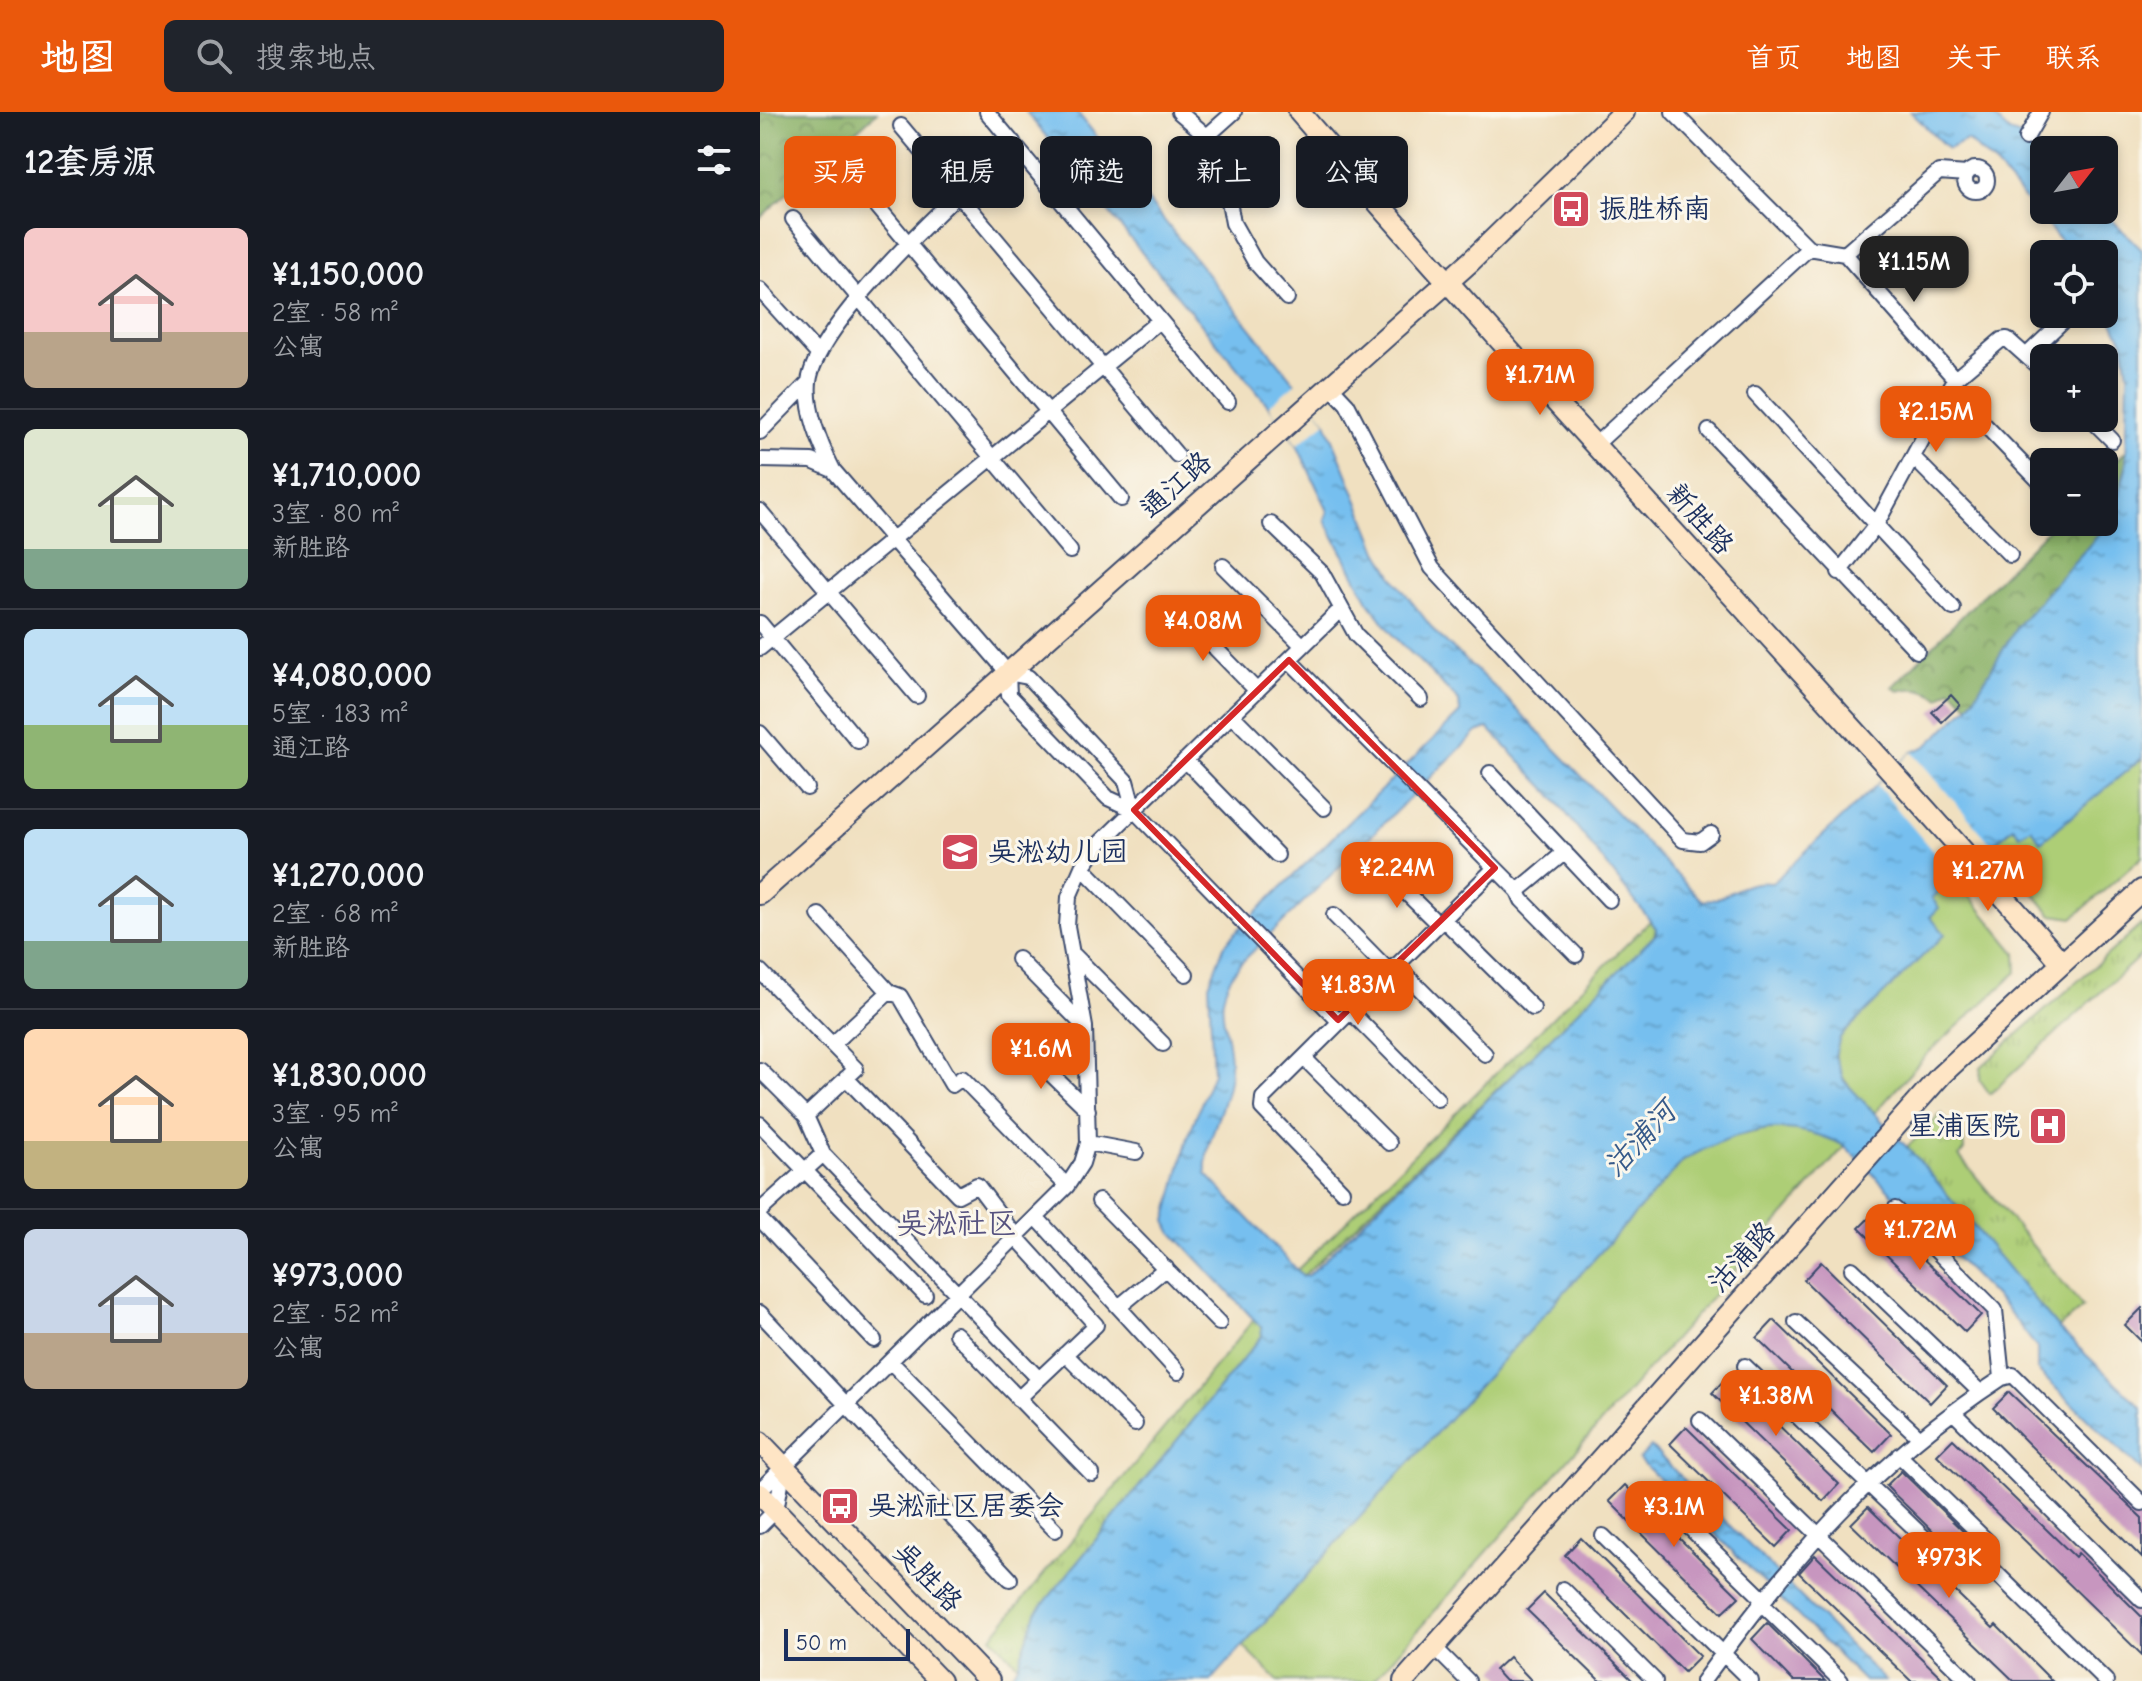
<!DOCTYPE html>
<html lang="zh">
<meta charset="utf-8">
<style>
:root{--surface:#171b24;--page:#20242c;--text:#f1f3f6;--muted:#9ea1a6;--line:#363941;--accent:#ea580c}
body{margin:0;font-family:"Comic Neue","LXGW WenKai TC",sans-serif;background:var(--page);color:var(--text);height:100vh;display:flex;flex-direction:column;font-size:30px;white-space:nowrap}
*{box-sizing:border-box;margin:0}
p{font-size:26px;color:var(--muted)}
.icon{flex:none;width:44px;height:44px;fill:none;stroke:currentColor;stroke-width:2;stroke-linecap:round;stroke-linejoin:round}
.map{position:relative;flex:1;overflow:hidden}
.side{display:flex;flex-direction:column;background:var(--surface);width:760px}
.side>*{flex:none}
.top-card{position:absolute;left:24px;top:24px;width:760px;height:72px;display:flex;gap:16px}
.needle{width:52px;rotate:59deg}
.controls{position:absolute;left:1270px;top:24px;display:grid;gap:16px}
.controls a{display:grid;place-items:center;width:88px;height:88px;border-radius:12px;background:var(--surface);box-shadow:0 4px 12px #0003;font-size:40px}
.scale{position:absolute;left:24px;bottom:20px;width:126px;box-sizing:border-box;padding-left:8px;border:4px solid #1b2f5e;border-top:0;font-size:22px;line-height:28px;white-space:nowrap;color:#1b2f5e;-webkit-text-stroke:6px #fbf7ec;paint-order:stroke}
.price{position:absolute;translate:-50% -68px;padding:0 18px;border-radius:16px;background:var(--accent);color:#fff;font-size:26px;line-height:52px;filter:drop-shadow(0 2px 4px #0008)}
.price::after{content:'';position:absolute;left:50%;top:48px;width:24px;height:18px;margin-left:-12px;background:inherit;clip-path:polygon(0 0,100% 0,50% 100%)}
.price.current{background:#222;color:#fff}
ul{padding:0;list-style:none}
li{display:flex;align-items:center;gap:24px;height:200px;padding:0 24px}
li+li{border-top:2px solid var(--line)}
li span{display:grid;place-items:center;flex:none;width:224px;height:160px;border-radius:12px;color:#555}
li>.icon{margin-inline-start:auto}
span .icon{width:96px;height:96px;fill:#fffc;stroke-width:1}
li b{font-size:34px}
h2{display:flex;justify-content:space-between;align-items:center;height:96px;padding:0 24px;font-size:34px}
.tag{padding:0 28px;border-radius:12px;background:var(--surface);box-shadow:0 4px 12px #0003;font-size:28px;line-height:72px}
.tag.current{background:var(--accent);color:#fff}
header{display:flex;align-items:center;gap:48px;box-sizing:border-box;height:112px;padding:0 40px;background:var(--accent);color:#fff}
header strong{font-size:38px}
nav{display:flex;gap:44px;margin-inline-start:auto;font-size:28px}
.search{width:560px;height:72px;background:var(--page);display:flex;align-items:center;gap:20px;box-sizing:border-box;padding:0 28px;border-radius:12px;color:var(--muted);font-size:30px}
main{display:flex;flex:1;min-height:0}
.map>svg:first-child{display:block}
</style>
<header>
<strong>地图</strong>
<div class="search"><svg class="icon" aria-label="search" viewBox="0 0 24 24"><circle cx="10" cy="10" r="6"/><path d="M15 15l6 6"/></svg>搜索地点</div>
<nav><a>首页</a><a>地图</a><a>关于</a><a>联系</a></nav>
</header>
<main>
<section class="side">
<h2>12套房源<svg class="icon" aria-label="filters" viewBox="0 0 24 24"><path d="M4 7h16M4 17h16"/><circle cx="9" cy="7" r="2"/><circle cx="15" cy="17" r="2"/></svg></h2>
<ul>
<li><span style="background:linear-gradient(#f6c9c9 65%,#b9a48a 0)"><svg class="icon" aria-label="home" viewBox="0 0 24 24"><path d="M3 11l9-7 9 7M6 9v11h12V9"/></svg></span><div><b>¥1,150,000</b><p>2室 · 58 m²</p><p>公寓</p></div></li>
<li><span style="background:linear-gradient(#dfe7d0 75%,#7fa58c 0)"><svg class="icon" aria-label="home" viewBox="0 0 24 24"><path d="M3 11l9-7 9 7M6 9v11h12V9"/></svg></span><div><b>¥1,710,000</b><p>3室 · 80 m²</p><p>新胜路</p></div></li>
<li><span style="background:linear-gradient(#bfe0f5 60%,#8fb573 0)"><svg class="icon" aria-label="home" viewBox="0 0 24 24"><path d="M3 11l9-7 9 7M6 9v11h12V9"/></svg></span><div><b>¥4,080,000</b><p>5室 · 183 m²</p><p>通江路</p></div></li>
<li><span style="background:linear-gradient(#bfe0f5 70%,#7fa58c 0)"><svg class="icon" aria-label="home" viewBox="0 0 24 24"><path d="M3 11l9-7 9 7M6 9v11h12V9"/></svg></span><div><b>¥1,270,000</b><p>2室 · 68 m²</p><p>新胜路</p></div></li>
<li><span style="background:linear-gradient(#ffd9b3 70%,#c2b280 0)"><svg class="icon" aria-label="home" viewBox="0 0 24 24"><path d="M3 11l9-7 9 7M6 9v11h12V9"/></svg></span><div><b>¥1,830,000</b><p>3室 · 95 m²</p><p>公寓</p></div></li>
<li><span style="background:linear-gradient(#c9d6e8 65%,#b9a48a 0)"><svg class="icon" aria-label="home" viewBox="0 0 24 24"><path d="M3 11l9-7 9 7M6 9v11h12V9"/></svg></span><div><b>¥973,000</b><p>2室 · 52 m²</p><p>公寓</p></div></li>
</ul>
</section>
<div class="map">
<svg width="1382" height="1569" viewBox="0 0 1382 1569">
<defs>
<pattern id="grass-tufts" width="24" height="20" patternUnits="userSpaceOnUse" patternTransform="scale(2)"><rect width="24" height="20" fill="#adce76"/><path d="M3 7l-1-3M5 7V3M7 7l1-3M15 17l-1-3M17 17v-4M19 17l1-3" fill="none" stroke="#94b168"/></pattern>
<pattern id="forest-crowns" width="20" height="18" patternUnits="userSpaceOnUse" patternTransform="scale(2)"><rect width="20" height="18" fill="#8ab167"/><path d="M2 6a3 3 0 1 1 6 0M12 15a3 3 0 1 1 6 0" fill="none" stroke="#709058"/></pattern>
<pattern id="water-ripples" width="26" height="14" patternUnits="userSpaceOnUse" patternTransform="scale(2)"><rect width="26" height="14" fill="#76bfef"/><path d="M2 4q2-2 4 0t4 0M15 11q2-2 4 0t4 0" fill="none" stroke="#609cc5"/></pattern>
</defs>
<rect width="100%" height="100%" fill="#fbf7ec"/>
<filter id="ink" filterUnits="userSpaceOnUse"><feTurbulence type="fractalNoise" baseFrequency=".0125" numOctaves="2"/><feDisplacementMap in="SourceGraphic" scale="16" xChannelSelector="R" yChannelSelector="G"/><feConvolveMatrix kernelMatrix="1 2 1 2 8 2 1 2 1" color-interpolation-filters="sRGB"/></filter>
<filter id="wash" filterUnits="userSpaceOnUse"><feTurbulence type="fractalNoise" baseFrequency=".006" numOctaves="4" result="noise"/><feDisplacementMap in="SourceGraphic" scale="32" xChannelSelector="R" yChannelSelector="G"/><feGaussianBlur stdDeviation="1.8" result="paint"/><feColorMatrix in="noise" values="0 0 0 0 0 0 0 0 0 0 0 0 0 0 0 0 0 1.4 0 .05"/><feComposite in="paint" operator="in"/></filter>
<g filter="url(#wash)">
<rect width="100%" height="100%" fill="#f0e0c0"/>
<path fill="url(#grass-tufts)" stroke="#647e6a" stroke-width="2" d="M890,809l6,7 -3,11 -350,337 -6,-6z
M1382,812v30l-152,140 -10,-14 1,-13z
M1181,1002l22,23 1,13 -5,6 124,151 -25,21 -151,-181z
M494,1207l7,8 1,9 -226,277 -18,52 -26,-28z"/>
<path fill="url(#forest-crowns)" stroke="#527062" stroke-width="2" d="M0,0h117l-117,106z
M1366,339v16l-14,53 -94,105 -49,81 -18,-17 -11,9c-15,-9 -25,-12 -42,-7l-6,-4 163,-165h49v-49z"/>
<path fill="#adce76" stroke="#647e6a" stroke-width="2" d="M1382,646v99l-69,61 -21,-3 -60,-70 22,-18h17l10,14z
M1195,766l61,75 1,19 -91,83 -51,58c-20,-21 -51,-44 -35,-76l105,-103 -16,-17 3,-19z
M1016,1015l38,4 31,15 -472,535h-95l-35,-35 441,-486 35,-20z"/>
<path fill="url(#water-ripples)" stroke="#4877a6" stroke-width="2" fill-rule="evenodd" d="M266,0h51l249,310 52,129 17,29 41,53 66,61 200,207c27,0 35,-22 70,-18l140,-131 15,-6 42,-40 49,-81 94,-105 14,-53 2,-93 -5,-32 -19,-38v-50h-32l-75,-87 -30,-27 -19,9 -37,-37h78l20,20 21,7 14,14v57h58l40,40v508l-101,84 -10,-14 -11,7 -7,-8 -81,71 7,10 -9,9 15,17 -105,103 -5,19 9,25 74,78 140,169 84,80v63l-105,-101v-22l-31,-40 -161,-162c-60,-30 -105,-18 -161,14l-473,521h-205l12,-16 18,-52 226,-277 -1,-9 -91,-97 -4,-9 22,-84 25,-64 -4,-88 15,-39 13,-15 223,-218 -1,-12 -64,-64 -27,-36 -43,-81 3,-9 -31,-66 -25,-35zM728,616l62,65 106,135v6l-347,341 -6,1 -97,-102c-3,-34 23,-70 24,-104 2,-45 -24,-63 10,-106l237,-232z
M891,1335l234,234h-21l-225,-222z"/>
<path fill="#f0e0c0" d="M537,270l29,40 -29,23 -28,-39z
M1152,640l80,93 -37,33 -78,-93z"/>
<g id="blocks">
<path fill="#c796bf" d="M1191,583l9,10 -18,17 -10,-10z
M1115,1100l106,103 -16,17 -106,-104z
M1061,1150l126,123 -17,18 -126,-123z
M1382,1196v34l-17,-17z
M1014,1208l117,114 -17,18 -117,-114z
M968,1264l111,108 -16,17 -111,-108z
M1249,1280l133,126v40l-149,-150z
M926,1315l106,103 -16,17 -106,-103z
M1193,1327l122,118 3,-4 64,64v38l-205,-200z
M1141,1359l74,72 -15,15 -74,-72z
M865,1373l114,112 -17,16 -113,-112z
M1108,1395l125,121 3,-3 56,56h-38l-163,-157z
M821,1426l119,118 -16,16 -119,-117z
M1055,1443l130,126h-34l-112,-108z
M784,1481l89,88h-33l-73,-71z
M1007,1511l58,58h-32l-41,-42z
M749,1545l23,24h-27l-10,-11z"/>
</g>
</g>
<g filter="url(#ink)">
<use href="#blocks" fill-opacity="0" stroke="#3b4a6d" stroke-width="2"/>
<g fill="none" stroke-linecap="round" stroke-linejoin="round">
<g stroke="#3b4a6d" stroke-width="18">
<path id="street" d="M227,0l241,290
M419,0l22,19 20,27 12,65 22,39 32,36
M913,0l136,136 36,6 94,-82 28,2
M141,14l276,329
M446,25l28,-25
M1266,26l15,-26
M1205 68a11 11 0 1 1 22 0a11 11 0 1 1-22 0Z
M92,64l269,323
M33,107l277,332
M1085,142l110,125
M0,178l58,64
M1267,243l43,-41
M569,273l18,19 85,164 251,272 17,2 11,-8
M1190,277l94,97
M995,282l198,214
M1330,306l22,22
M949,319l208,220
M0,320l49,-50
M835,333l214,-197
M1153,345l97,98
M0,348l52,1 21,9 175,203 1,22 99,103 26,12 204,210
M73,358c-13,-26 -27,-59 -24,-88 7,-61 156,-194 204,-240
M0,399l157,185
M511,412l51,49 34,62 65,64
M463,454l80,80
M1079,460l37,-47 79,-146 46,-39 6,-1 37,33
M417,497l80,82
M0,511l98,118
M0,536l399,-327
M529,548l229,231 4,9 54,55
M248,561l20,4 98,104 8,29
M472,603l92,93
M0,621l47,55
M425,648l92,95
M730,661l119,127
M322,755l104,107
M623,758l55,54
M758,779l47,-39
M59,803l70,77 11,4 52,89 10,-7 105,108
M574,803l55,56
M683,807l90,89
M312,841l91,91
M258,847l67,68
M636,853l89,89
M0,859l96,98 -50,47
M589,898l88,89
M73,932l56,-52
M260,932l68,66
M544,946l85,85
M0,958l46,46 17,38 216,225
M86,966l112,117 19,-10 40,53 79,87 -78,74
M0,1012l165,171
M328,1031l48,9
M582,1079l-80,-83 1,-10 232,-230
M339,1089l120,122
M1135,1097l100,101 7,68
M0,1099l63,-57
M277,1106l141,154
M0,1107l114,121
M1092,1157l128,123
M360,1194l46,-38
M0,1201l250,266
M1036,1210l123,115
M196,1222l136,140
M305,1242l70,70
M131,1250l164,168
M985,1254l215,206 29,-29 -90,-88
M1193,1300l189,188
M940,1308l269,261
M0,1378l307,-304 15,-23 6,-20 -3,-116 -18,-101 2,-29 13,-30 18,-24 241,-234
M894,1381l109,106
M0,1414l16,-16 8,-43
M843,1424l148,145
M1218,1443l128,126
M803,1477l92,92
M1000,1490l81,79
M674,1535l34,34
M943,1569c89,-123 170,-219 299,-303l11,-3 129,128"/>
</g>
<g stroke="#3b4a6d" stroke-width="24">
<path id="secondary" d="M539,0c248,289 512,563 762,850
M0,782l710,-632 154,-150
M0,1330l229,239
M0,1382l180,187
M644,1569l537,-606 201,-185"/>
</g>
<use href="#street" stroke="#fff" stroke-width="14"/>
<use href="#secondary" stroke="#fee5c5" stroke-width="20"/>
</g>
</g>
<path fill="none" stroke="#d62828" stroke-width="6" stroke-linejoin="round" d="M529,548l206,208 -157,152 -204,-210z"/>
<defs>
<g id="bus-square" transform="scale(2)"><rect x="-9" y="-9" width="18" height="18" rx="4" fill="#d1495b" stroke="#fbf7ec"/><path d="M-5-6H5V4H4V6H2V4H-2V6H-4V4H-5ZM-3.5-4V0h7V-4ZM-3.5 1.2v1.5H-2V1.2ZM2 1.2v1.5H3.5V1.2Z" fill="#fff"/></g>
<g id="school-square" transform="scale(2)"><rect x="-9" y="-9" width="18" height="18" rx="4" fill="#d1495b" stroke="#fbf7ec"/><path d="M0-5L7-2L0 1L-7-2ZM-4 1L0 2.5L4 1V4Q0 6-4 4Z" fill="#fff"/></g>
<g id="hospital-square" transform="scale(2)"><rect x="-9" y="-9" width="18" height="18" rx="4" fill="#d1495b" stroke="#fbf7ec"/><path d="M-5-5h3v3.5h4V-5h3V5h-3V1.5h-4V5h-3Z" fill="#fff"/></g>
</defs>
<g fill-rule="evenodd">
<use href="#bus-square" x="811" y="97"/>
<use href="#school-square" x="200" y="740"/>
<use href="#hospital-square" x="1288" y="1014"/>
<use href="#bus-square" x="80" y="1394"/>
</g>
<g text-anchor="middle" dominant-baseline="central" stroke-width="6" stroke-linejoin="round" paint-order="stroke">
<g font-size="28" fill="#1b2f5e" stroke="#fbf7ec" text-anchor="start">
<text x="839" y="97">振胜桥南</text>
<text x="228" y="740">吴淞幼儿园</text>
<text x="1260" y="1014" text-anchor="end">星浦医院</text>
<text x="108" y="1394">吴淞社区居委会</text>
</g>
<g font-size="28" fill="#1b2f5e" stroke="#fbf7ec">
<text transform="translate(416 373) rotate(-42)">通江路</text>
<text transform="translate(940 407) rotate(48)">新胜路</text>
<text transform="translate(982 1145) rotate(-48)">沽浦路</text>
<text transform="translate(168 1465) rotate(46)">吴胜路</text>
</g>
<g font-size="30" font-style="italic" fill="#365a8a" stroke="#fbf7ec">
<text transform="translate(880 1027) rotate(-47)">沽浦河</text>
</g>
<g font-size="30" fill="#575380" stroke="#fbf7ec">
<text x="197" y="1111">吴淞社区</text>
</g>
</g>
</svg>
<div class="controls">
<a><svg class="needle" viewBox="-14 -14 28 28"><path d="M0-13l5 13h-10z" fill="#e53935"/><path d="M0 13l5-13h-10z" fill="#9ea1a6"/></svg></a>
<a><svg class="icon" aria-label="locate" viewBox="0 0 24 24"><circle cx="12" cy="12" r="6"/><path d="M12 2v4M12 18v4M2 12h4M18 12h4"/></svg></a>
<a>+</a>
<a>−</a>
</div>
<div class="scale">50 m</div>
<b class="price current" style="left:1154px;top:192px">¥1.15M</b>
<b class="price" style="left:780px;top:305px">¥1.71M</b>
<b class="price" style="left:1176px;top:342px">¥2.15M</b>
<b class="price" style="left:443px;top:551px">¥4.08M</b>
<b class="price" style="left:637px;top:798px">¥2.24M</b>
<b class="price" style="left:1228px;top:801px">¥1.27M</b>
<b class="price" style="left:598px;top:915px">¥1.83M</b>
<b class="price" style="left:281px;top:979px">¥1.6M</b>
<b class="price" style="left:1160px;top:1160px">¥1.72M</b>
<b class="price" style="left:1016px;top:1326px">¥1.38M</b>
<b class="price" style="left:914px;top:1437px">¥3.1M</b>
<b class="price" style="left:1189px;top:1488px">¥973K</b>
<div class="top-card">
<a class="tag current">买房</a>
<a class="tag">租房</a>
<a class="tag">筛选</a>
<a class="tag">新上</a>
<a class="tag">公寓</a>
</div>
</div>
</main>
